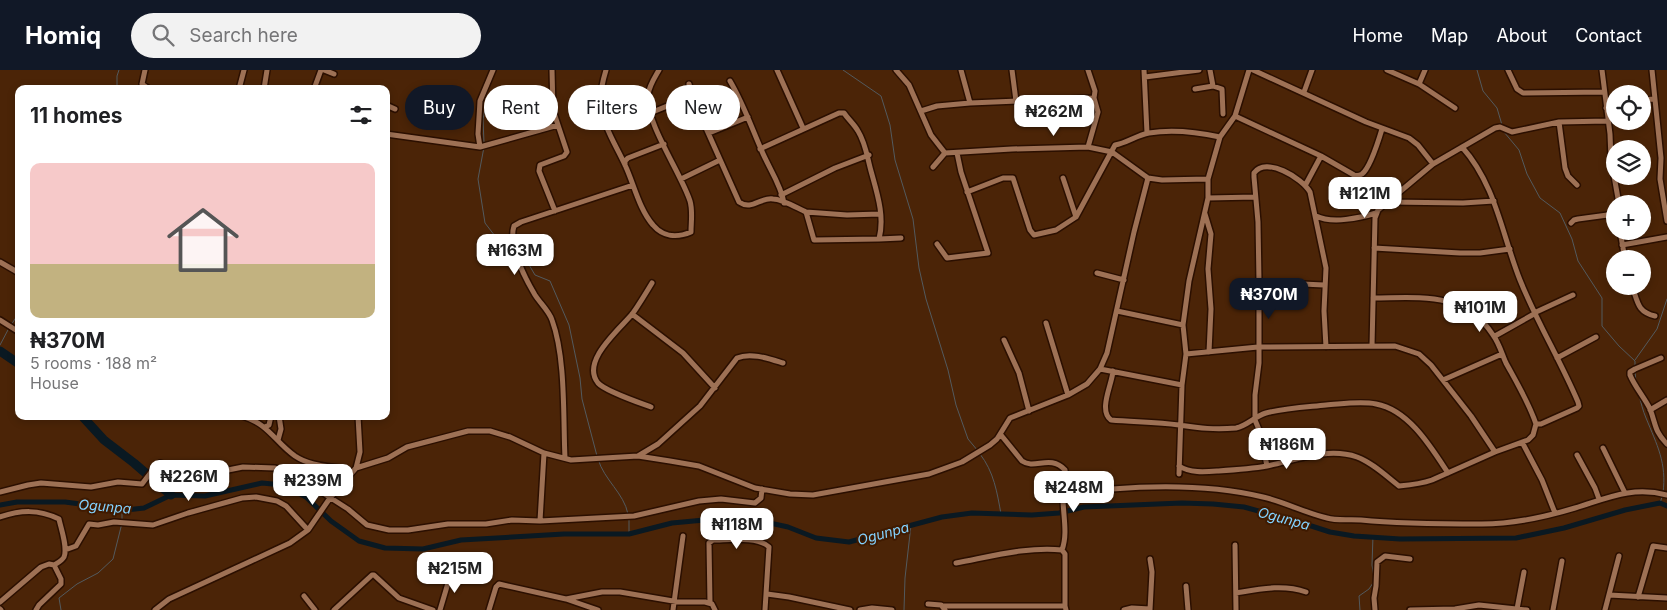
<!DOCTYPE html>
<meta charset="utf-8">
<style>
:root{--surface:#fff;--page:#f2f2f2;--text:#202124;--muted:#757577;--line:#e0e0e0;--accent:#111827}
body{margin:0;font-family:Inter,sans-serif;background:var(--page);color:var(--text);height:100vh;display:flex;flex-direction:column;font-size:19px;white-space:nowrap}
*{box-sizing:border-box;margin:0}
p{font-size:16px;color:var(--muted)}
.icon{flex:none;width:28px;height:28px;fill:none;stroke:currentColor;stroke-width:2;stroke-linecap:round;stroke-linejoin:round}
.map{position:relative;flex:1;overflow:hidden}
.sheet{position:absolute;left:15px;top:15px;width:375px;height:335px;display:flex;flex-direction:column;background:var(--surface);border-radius:10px;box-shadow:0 2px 8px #0003}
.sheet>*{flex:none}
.top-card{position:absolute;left:405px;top:15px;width:475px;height:45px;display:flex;gap:10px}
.tools{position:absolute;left:1606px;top:15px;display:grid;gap:10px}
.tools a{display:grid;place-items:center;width:45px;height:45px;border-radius:50%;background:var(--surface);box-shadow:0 2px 8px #0003;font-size:25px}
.price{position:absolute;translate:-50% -42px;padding:0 11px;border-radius:10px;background:#fff;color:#222;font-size:16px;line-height:32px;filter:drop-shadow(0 1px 2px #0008)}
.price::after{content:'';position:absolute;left:50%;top:30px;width:15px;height:11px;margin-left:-8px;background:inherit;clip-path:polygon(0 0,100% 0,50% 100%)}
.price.current{background:var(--accent);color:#fff}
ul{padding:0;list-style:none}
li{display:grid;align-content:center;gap:10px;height:265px;padding:0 15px}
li+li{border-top:1px solid var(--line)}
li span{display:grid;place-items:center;height:155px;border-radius:10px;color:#555}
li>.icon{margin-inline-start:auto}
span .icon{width:90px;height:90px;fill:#fffc;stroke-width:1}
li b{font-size:21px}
h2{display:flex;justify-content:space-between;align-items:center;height:60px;padding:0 15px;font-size:21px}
.pill{padding:0 18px;border-radius:22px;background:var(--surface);box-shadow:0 2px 8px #0003;font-size:18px;line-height:45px}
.pill.current{background:var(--accent);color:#fff}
header{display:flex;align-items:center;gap:30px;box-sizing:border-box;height:70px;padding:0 25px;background:var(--accent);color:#fff}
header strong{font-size:24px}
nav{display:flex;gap:28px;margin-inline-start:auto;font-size:18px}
.search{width:350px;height:45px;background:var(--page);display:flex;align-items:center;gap:12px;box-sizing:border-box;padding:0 18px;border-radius:28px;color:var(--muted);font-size:19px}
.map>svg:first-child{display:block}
</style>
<header>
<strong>Homiq</strong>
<div class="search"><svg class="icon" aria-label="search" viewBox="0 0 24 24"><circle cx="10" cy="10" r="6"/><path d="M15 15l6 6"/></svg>Search here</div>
<nav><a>Home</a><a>Map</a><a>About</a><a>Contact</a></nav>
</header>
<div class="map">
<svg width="1667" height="540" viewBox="0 0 1667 540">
<rect width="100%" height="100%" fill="#4b2407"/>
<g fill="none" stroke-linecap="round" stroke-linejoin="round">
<path stroke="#535a5e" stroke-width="1" d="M843,0l38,26 9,29 5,35 18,59 6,49 7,31 22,71 8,35 12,34 10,12
M1477,0l6,21 14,17 5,17
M117,19v-13l2,-6
M1504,62l15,18 8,24 13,24 20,15 12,26 6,22 24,37v28l17,20 16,15v6
M484,73l-1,-24 4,-20
M484,77l-6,32 7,44 10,13 18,13
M518,183l7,5 10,17 15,6 19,44 11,53 2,21 15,57
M11,255l8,-12
M0,275l9,-17
M1635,290l22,-31 10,-30
M1635,301l1,11
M1639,325c2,8 4,16 7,23 11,27 21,45 17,75
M980,384c14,18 17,38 21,60
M598,389c6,21 26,34 30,55
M1660,433l2,-6
M629,448v16
M122,449v-9
M1373,466l-1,29 2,12
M61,540l-2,-12 18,-14 21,-11 15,-14 9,-36
M904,540l1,-32 6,-53
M1360,540l-1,-14 10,-7 4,-6"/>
<path stroke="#0a1922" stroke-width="5" d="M0,435l17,-3h48l61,8 18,-2 27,-13 34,1 57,-13 21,2 23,12 25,24 28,20 26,7 38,1 38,-9 103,-6h65l43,-11 54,-5 30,2 32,7 28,11 33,4 93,-25 30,-4 60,2 27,-2 25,-6 98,-4 31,1 31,3 58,16 28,9 24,4 46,3 116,-1 48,-10 61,-18 35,-7 7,3"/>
<path stroke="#0a1922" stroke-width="9" d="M0,281l19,13
M82,346l22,24 30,23 37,32"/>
<g stroke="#2b0f00" stroke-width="8">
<path id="minor" d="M145,0l-3,14 7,5
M324,0l10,4
M552,0l1,40 14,42 -3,4 -24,9 -1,6 16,40
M606,0c-3,10 -6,20 -5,30 1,26 14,43 24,65 9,19 14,44 28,60 10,12 24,13 38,7 0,-10 2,-21 -1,-31 -9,-28 -45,-79 -42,-106 1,-9 7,-18 11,-25
M777,0l26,58
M896,0l13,15 22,50 14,18 67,-4 76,-2 24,5 36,26
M961,0l9,33
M1012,0l4,31
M1144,0l3,63
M1210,0l3,16 9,3 1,25
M1253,0l113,52 43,16 9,7 15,19
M1387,0l32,14 36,24
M1508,0l9,19 6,4 81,-1
M1602,0l8,64 1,25 8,45
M1652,0l9,88 -1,21 7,42
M1145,7l54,-7
M730,11c13,22 21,45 31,68 7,18 20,35 23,54
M689,14l4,15 46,103c13,9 21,-5 34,-3 9,0 24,9 33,13l8,28 65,-1c6,-23 -2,-46 -8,-68 -4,-14 -5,-27 -13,-40 -4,-7 -10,-12 -14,-18h-5l-79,36
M1419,14l6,-14
M239,19l5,-19
M264,19l3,-19
M314,19l7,-19
M1195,19l18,-3
M1304,22l8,-22
M1642,30l12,-1
M386,35l9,4
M1606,38l9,-3
M921,41l16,-5 33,-3 124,-5
M650,43l42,-17
M1235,46l86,40 33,19c3,1 5,1 8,-1 8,-6 17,-35 20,-45
M1559,52l6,46 3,8 9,9
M709,63l39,-16
M386,64l94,13 78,-22
M480,77l-2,-13 2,-33 13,-31
M1088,77l10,-35 -4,-14 1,-7 -7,-21
M1462,77c34,38 40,88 58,133 17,42 40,80 58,122l1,4 -2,2 -36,16h-5
M625,95v-4l3,-3 36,-14
M933,97l12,-14
M1063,108l13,39
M681,109l39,-19
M1306,114l15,-28
M967,122l36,-14h10l17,52 4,5 22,-5 20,-13 39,-72c12,-2 22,-10 34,-12 23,-4 48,-1 71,4
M781,125l54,-27 34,-13
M1208,128l47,-1
M1389,132l74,1 31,-2
M806,142l41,3 33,-1
M1205,144l6,20 -3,35 3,40 -2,43
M1316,146c16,8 44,2 60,-3
M1571,153l3,-3 4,-1 37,-5
M1620,161l5,28
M879,169l22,-1
M937,174l10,14 41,-5 -27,-81 -4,-19
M1622,175l45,-8
M1374,178l86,5h20l30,-4
M0,192l19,11
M1097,203l27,7
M1259,212l65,3
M1632,216c6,16 5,26 23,30
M1117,241l66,14
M1534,243l39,-18
M632,244l51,39 32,35
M0,250l19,12
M1046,253l22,72
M1495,266l39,-22
M1004,270l15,33 10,38
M1372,276l3,-128 3,-8 55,-46 62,-36 5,-1 12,5 47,-10 48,-1
M1186,284l72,-7 137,-1 24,8 12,11 40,51 24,36
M1557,288l39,-21
M1661,288l-26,11 -5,3v3c5,12 14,22 20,34 6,15 4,22 17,35
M1100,299l82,16
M1113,301c-1,14 -15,39 -2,49 23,2 46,2 68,5 21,3 35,5 57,3 11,-2 19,-12 30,-15 19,-5 41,-6 60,-8 16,-1 34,-4 50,-1 33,6 55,43 72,69
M1443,310l59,-26
M651,337c-11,-4 -46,-16 -53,-24 -18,-22 23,-55 35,-70 7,-10 13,-20 19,-30
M1650,340l17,-10
M242,346c27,8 32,25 53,40 15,10 33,10 50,13l5,6
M265,357l4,-2 2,-9
M1001,365l21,26c13,9 28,-7 43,9 2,10 -2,18 -2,28 0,17 5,36 -1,52
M278,370l3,-11 -2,-13
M1522,372l20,38 13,33
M1603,378l22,45
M1577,385l18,33 4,11
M638,386l20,-12 42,-38 37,-48c14,-6 33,1 46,5
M565,388c-2,-40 1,-100 -13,-138 -3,-9 -12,-17 -17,-25 -10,-17 -27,-50 -21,-69l7,-4 112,-37
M1179,396c11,7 25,6 38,5 16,-1 33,-2 50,-5 29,-6 61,-19 90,-9 16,6 29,19 42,29 11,-1 22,-2 33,-6l63,-28 33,-12 5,-5 3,-11c-7,-21 -19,-41 -30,-61 -4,-9 -7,-20 -13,-28 -28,-44 -74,-37 -120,-37
M1267,396l-7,-34 -5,-12v-25l4,-32v-81l-1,-60 -4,-45v-4c12,-17 48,5 56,19l16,76 -2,43 2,36
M356,398l4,-16 -2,-36
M1179,404l3,-89 4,-31 -3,-29 6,-44 19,-83v-19
M0,422l28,-7 13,-2 50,4 27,-5 24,2 13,-17 5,-4 36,12 17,-2 30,-6 32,1 31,14 42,27 19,16 22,5h19l40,-6h38l26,-4 28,1 94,-5 65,-15 22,-2 34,4 6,-5 1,-9
M1063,422c16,-2 32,-2 49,-3 50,-4 101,-4 151,8 22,5 42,16 64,21 10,3 23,1 34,2 40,4 81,4 121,4 31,0 63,-7 93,-16 33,-10 57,-22 92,-13
M0,447c21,-7 38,-8 59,2 2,10 9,29 5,38 -2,4 -7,6 -10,8
M540,451l4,-68
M1235,475l1,65
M65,480l11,-4 13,-22 9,1 16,-3 39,3 35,-12 54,-15 14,-1 21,4 9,5 22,24
M1150,489l2,13 -2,38
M956,493c33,-6 73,-17 106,-13l3,4v52l1,4
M1186,516l2,24
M1236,523c24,-4 47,-9 70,-1
M767,524l22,3 61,13
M1609,525l58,3
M304,526l11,14
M1638,527l15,-51 14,2
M566,529l36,-7h18l59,10h26l7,2 3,6
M0,532l41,-35 8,-3 5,1 7,14v5l-22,21 -3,5
M710,533l-1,-60 4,-3c15,0 45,-4 56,7l-4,63
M928,534l13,1 4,5
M943,536h122
M0,539l1,1
M1517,539l7,-37
M155,540l14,-11 121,-56 18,-13 22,-32 26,-30 32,-10 19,-11 61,-16h22l20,6 34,16 27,7 67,-4 32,5 29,5 56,22 35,6 23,1 116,-21 33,-12 28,-17 7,-6 13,-21 58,-23 19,-11 13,-15 7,-16 27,-121 14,-54 14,2 46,-1 12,-42 15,-21 14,-46
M334,540l38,-35h2l25,23 34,12
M440,540l11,-37
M489,540l7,-23 3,-3 67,15 32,11
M673,540l10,-74
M860,540l12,-2 20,2
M1124,540l8,-2 18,1
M1375,540l-1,-12 2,-12 1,-24 8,-6 25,3
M1410,540l45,-1 24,-4 48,5
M1553,540l9,-49
M1605,540l14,-54"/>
</g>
<use href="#minor" stroke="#9e7155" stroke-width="5"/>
</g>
<g text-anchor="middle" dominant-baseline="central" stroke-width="4" stroke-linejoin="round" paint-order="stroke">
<g font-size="14" font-style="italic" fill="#84d3ff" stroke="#3f1a00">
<text transform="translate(105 436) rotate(5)">Ogunpa</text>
<text transform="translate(1284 448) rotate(15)">Ogunpa</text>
<text transform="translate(883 463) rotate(-15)">Ogunpa</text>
</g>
</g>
</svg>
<div class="tools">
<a><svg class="icon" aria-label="locate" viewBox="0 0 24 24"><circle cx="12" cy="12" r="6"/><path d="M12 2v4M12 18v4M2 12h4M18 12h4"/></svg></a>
<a><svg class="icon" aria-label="layers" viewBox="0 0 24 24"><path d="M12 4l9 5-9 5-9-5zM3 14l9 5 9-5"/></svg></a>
<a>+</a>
<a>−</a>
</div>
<b class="price" style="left:1054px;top:67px">₦262M</b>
<b class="price" style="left:1365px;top:149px">₦121M</b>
<b class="price" style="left:515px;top:206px">₦163M</b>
<b class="price current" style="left:1269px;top:250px">₦370M</b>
<b class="price" style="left:1480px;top:263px">₦101M</b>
<b class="price" style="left:1287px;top:400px">₦186M</b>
<b class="price" style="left:189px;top:432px">₦226M</b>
<b class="price" style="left:313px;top:436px">₦239M</b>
<b class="price" style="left:1074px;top:443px">₦248M</b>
<b class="price" style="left:737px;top:480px">₦118M</b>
<b class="price" style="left:455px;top:524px">₦215M</b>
<div class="top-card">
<a class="pill current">Buy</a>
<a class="pill">Rent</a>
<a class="pill">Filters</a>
<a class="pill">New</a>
</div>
<section class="sheet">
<h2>11 homes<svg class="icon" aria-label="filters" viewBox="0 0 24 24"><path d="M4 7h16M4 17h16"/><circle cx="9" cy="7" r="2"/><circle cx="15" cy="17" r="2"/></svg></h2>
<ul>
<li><span style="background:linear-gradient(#f6c9c9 65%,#c2b280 0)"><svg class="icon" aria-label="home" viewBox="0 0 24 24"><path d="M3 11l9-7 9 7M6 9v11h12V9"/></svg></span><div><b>₦370M</b><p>5 rooms · 188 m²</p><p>House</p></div></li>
</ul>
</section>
</div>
